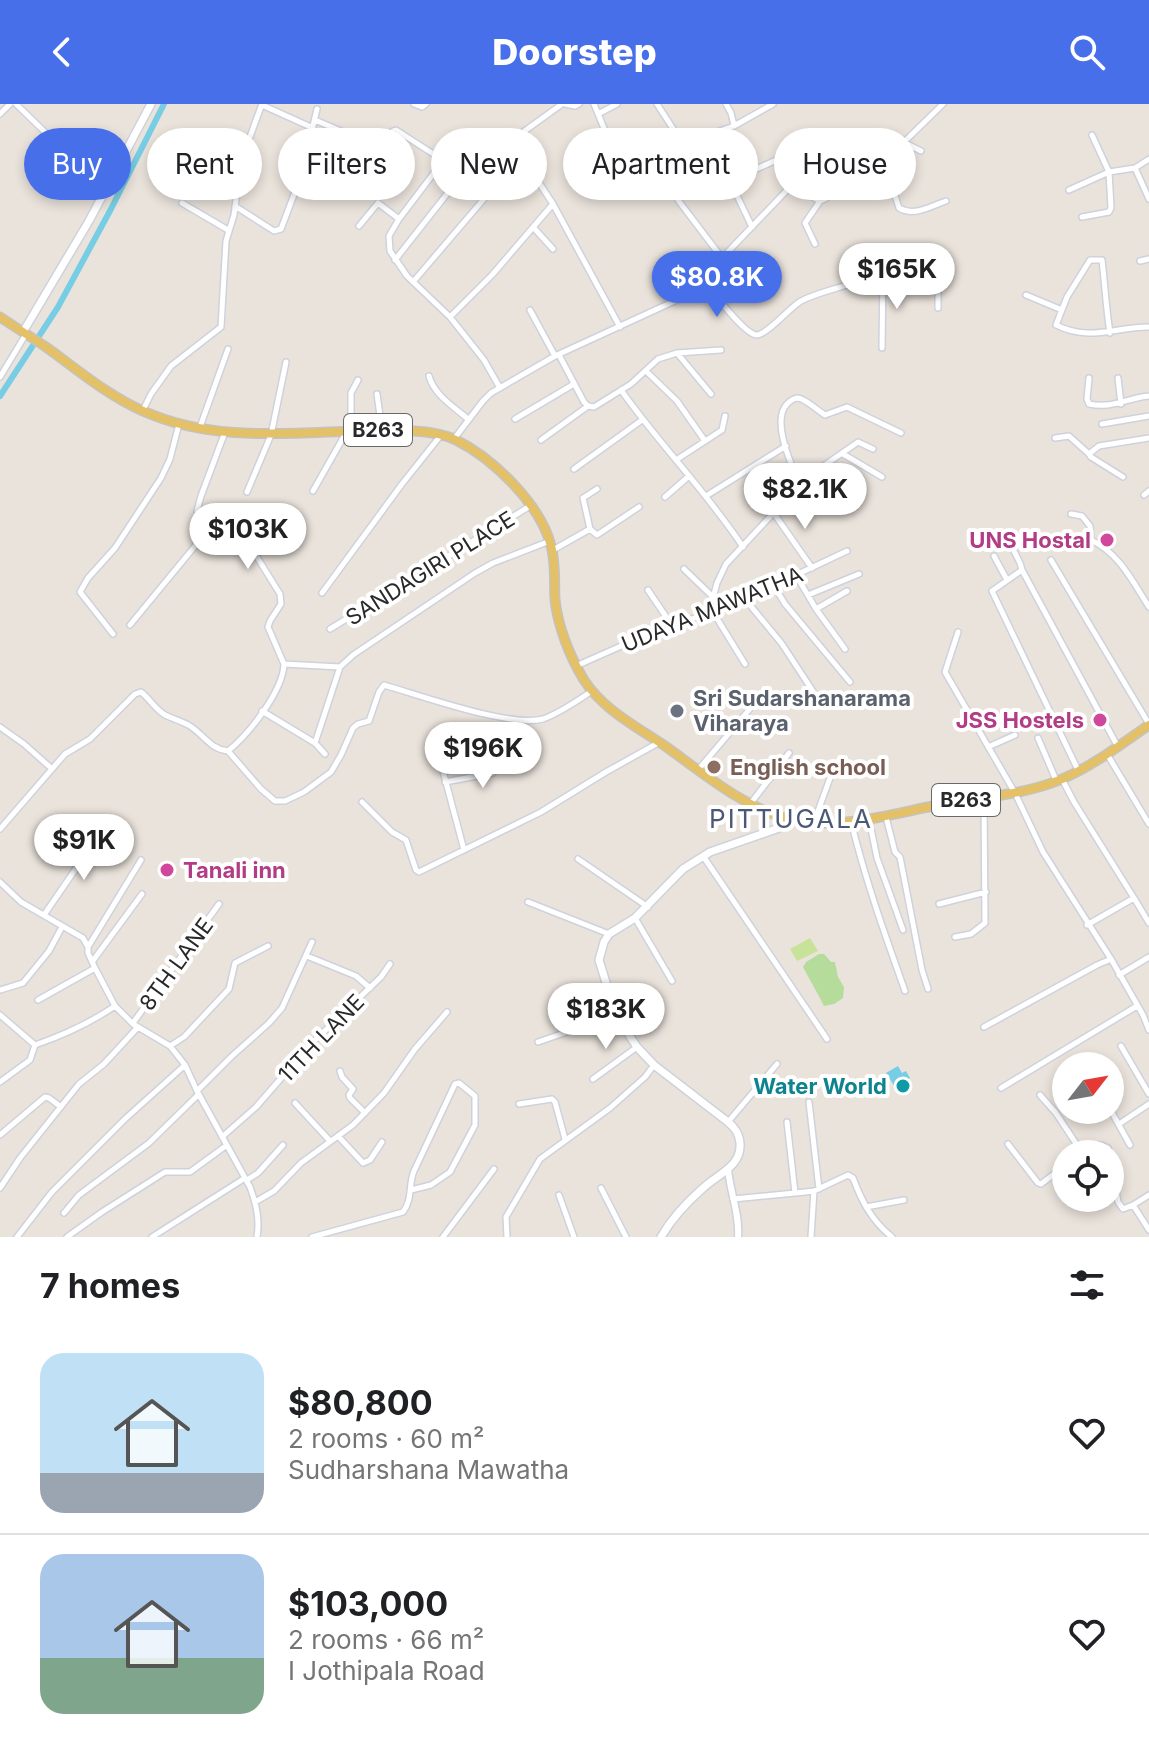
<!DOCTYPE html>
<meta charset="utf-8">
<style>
:root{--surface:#fff;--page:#f6f6f6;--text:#202124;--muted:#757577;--line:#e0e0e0;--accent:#486fea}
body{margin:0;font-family:Inter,sans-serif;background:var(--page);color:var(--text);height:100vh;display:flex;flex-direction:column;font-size:30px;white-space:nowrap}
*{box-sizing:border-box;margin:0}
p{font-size:26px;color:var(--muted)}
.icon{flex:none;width:44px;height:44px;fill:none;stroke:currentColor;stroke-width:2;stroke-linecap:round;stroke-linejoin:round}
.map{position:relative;height:1133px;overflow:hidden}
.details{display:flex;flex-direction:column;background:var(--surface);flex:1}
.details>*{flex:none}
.banner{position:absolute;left:24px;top:24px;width:1102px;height:72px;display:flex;gap:16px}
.needle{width:52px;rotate:59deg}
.fabs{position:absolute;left:1052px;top:948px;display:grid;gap:16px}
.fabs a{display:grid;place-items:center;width:72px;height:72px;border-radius:50%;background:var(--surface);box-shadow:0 4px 12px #0003;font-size:40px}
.price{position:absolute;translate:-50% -68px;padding:0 18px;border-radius:28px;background:#fff;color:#222;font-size:26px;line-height:52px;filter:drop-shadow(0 2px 4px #0008)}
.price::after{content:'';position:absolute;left:50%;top:48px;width:24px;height:18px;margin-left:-12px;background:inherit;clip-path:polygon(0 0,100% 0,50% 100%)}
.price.selected{background:var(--accent);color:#fff}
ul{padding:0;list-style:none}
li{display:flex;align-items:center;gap:24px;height:200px;padding:0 40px}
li+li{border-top:2px solid var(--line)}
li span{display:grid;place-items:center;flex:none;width:224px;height:160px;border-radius:24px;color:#555}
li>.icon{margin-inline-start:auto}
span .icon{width:96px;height:96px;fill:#fffc;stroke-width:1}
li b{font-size:34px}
h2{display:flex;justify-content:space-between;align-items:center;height:96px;padding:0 40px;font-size:34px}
.pill{padding:0 28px;border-radius:36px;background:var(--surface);box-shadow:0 4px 12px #0003;font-size:28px;line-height:72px}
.pill.selected{background:var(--accent);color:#fff}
header{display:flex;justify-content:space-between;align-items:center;height:104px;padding:0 40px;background:var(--accent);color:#fff;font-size:36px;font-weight:800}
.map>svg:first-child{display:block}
</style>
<header><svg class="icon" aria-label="back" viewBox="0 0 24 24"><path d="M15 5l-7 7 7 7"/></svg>Doorstep<svg class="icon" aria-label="search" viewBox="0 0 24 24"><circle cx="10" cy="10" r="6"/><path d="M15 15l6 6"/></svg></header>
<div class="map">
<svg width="1149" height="1133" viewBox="0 0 1149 1133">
<rect width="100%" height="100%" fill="#eae3dc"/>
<path fill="#b6dc9c" d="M819,850h5l7,8h4l3,15 6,10 -1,11 -9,6 -10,2 -2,-4 -19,-35 3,-5z"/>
<path fill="#c7e399" d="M810,834l8,13 -21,10 -7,-12z"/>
<path fill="#77cde4" d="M898,962l4,7 4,-2 4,7 -2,2 4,6 -12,9 -14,-22z"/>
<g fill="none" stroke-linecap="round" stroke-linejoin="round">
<path stroke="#77cde4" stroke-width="6" d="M0,292l58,-89 53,-98 53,-105"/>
<g stroke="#ced2dd" stroke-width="8">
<path id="minor" d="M16,0l33,32
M414,0l8,3 4,-3
M562,0l-43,31v13l5,12 29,44 67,123
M565,0l10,2 4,-2
M594,0l14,34
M657,0l24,37 4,2 49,-17 39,-22
M726,0l5,9 3,12
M262,1l51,23
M0,10l10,-10
M598,10l19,-10
M315,16l63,27h4l4,-3 7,-13 3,-1 42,27 3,5 -1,3 -41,54 -10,17 1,15 17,25 43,41 34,43 16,28
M712,30l18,47 22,46
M905,39l16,8
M882,52l17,52c15,9 32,-2 47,-7
M1135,64l14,31
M301,72l30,13
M730,77l53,-24
M710,85l20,-10
M1069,86l40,-18 -17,-37
M678,96l44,58
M182,99l46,27
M235,102l39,25 7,-2 20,-53 16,-67
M1082,113l27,-5 2,-4 -2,-36 26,-4 14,-9
M359,122l19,-23 21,16
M533,123l20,22
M815,140l-10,-21 15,-22
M395,156l81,-103
M1140,157l9,-2
M702,175c10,11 42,56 55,56 11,-1 32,-27 44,-34 15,-8 35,-12 52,-18 27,-9 54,-20 80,-31l5,5v51
M413,178l93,-109
M1026,191l36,15
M530,206l25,46
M450,213l42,-42 61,-71
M1110,229c-4,-25 -5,-48 -8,-73h-12l-23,37 -11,28c35,17 58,2 93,2
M882,244l1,-75
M677,249l34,41
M559,251l25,47 4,4
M646,267l31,30 28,40
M429,272c5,19 25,31 39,43
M0,273l26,-43
M1089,274l-2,21 2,5c24,5 38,-6 60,-8
M1118,274l3,26
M621,286c38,54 85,101 122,157
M377,290l5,36
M143,306l8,-16 20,-28 50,-39 5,-86 8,-26 7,-54 21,-57
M515,315l59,-35
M1102,320l47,-8
M200,323l28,-78
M225,328l-24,64 -4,15 55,38 28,45 1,10 -11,17 -2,6 16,37
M1055,334l14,-2 20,18 2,3 32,20
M454,335l29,-38 8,-8 64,-37 124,-57 43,-41 69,-72h10l9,10 10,5 5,-2 41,-36 34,-17 43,-42
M541,336l47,-34 6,1 37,-23 27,-25 19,-6 44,-3
M843,350l39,23
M1089,350l10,-8 50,-8
M676,356l46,-30 3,-14
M574,365l68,-49
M815,369l26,25 7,2
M799,379c-8,-19 -28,-62 -12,-79 3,-3 7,-6 11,-6 8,1 20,13 27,17l22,-8 54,26
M313,387l34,-60 4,-12v-26l7,-13
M247,388l24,-57 15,-73
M1144,391l5,-4
M706,392l80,-50
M665,393l24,-21
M773,408l39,56
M1071,410l11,2 8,10 1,14c28,13 42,42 58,67
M590,425l-7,-31 14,-9
M1010,439l10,20 2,7
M553,446l37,-21 7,6 42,-28
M994,452l13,24
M1051,456l98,164
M684,465l30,29
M796,471l20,34 29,40
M774,482l11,18 65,78
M648,486l25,37
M322,489l80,-109 39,-49
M808,491l51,-21
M745,495l37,45 36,55
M816,505l31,-18
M713,508l32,52
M709,509l8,-30 9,-19 67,-72 6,-9 59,-41 15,7
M130,521l65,-79 16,-27
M330,525l200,-123
M958,528l-13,40 70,121 28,59 68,107 32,56 6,15
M113,530l-33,-42 8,-14 27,-30 46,-70 9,-19 9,-35
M576,562l52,-23 117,-44 102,-48
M262,607l53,32 10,11
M0,623l24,17 27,24
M1038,634l18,42
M315,639l25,-76
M988,643l27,-12
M228,647l33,38 14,12h10l19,-9 27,-20 10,-17 12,-27 5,-4 11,-3 10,-29 5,-7c35,10 127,43 159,34 17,-6 34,-18 49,-28
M1107,650l42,70
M698,666l67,-79
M1078,666l-86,-179 30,-21 96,177
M443,667l21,79
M1062,675l12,23 60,96 -47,27
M445,678l48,-9 5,-9
M362,698l30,30 14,8 10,30 3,2 122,-60 65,-40 52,-29
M751,699l38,-50
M886,713l9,35 5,5 22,113 6,19
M869,715l8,39 26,72
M851,717c14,58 34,114 54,170
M814,718l20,-55
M0,725l65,-75 25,-15 45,-45 6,-2c9,7 14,17 24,23 8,4 17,6 25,11 14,9 20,23 38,25 21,-17 55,-60 56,-87l56,3 13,-12 122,-82 18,-10 57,-22
M703,752l124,183
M578,755l70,48
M0,778l21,20 62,36 5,9v6l7,15 20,38 18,18 37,22 15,19 12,26 53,96c6,17 10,32 7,50
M1134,794l15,25
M528,798l81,32
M939,800l47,-12
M44,811l57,-83
M635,814l37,63
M955,833l16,-3 14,-11 -1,-125
M88,843l53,-87
M307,852l49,20 14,12
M92,858l50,-68
M1119,871l30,-18
M0,886l23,-7 26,-32 13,-24
M38,896l57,-32
M0,911l35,30c29,-10 55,-22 80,-39
M133,919l86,-119
M984,923l113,-62 14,-6
M538,938l78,-27
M170,942l14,-9 45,-48 6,-26 33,-17
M1121,942l28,48
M340,967l2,6 11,12 -4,6 1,3 15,15
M593,975l44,-32
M0,978l30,-22 5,-15
M1001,984l136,-82
M197,987l35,-35 37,-33 13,-15 30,-66
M1040,991l16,18 27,41
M809,998l10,87
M295,999l35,38
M519,1000l33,-5 3,3 10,37
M1110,1005l20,36
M728,1018l49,-58
M1119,1020l30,-20
M0,1031l45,-38 4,1 12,9
M338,1032l25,27 7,-3 12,-18
M222,1033l34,-30 54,-62 71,-68 9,-13
M1008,1040l30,39 3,1 25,-19
M1083,1050l18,-9 7,3 1,6
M1110,1053l8,45 5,7 10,-4 16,25
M247,1076l11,-7 25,-28
M0,1084l20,-30 59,-74 25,-20 34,-37
M601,1084l25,49
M796,1089l18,-2 34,-16 5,3c9,24 19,43 39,59
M559,1091l15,42
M733,1095l62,-6 -8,-71
M255,1098l19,-11 27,-28 52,-38 31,-32 31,-44 32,-37
M1133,1101l16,-10
M866,1103l38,-7
M64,1109l15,-18 70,-52 50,-49
M17,1133l35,-45 73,-73 60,-54
M67,1133l35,-25 63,-40h25l37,-27
M152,1133l93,-59
M312,1133l91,-25c10,-13 5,-27 11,-41l41,-87 4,-1 16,13v29l-25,47 -19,13 -20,5
M443,1133l51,-68
M507,1133l-1,-20 34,-58 70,-51 35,-31 9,-12
M811,1133l3,-46"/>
</g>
<g stroke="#ced2dd" stroke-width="9">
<path id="tertiary" d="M728,1065c2,23 12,46 10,68"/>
</g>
<g stroke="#ced2dd" stroke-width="10">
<path id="secondary" d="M23,228l66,-111 62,-117
M661,1133c11,-19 25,-34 41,-48 14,-14 40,-22 38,-46 -1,-10 -5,-15 -12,-21l-74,-57 -17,-18 -21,-32 -17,-55 5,-18 5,-8 26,-16 48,-49 27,-17 72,-25 10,-7"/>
</g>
<g stroke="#c3c3c3" stroke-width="11">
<path id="primary" d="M0,213c15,10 31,20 46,30 32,23 61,48 97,64 87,39 181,15 272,20 14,1 29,3 41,9 38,19 85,65 95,106 5,17 3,37 4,54 3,27 15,57 29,80 19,30 55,48 84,68 37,27 81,63 125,72 51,10 101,-7 150,-16 39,-7 81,-9 119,-25 31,-13 59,-35 87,-54"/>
</g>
<use href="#minor" stroke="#fff" stroke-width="5"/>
<use href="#tertiary" stroke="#fff" stroke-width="6"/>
<use href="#secondary" stroke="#fff" stroke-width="7"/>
<use href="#primary" stroke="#e4c066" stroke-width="8"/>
</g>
<g fill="#d1479c" stroke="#fff" stroke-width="3">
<circle cx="1107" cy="436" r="8"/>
<circle cx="1100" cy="616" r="8"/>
<circle cx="167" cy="766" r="8"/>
</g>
<circle fill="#6b7280" stroke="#fff" stroke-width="3" cx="677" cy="607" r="8"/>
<circle fill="#8d6e63" stroke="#fff" stroke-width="3" cx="714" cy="663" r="8"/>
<circle fill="#0f9aa8" stroke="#fff" stroke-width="3" cx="903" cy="982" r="8"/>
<g text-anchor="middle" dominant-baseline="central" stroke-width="8" stroke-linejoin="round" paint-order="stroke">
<g fill="#fff" stroke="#696969" stroke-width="2">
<rect x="344" y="310" width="68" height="32" rx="6"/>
<rect x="932" y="680" width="68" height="32" rx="6"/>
</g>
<g font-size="20" font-weight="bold" fill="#292929">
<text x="378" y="326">B263</text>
<text x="966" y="696">B263</text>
</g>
<g font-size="22" font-weight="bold" fill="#b23c85" stroke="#fff" text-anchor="end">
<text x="1091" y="436">UNS Hostal</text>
<text x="1084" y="616">JSS Hostels</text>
<text x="183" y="766" text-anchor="start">Tanali inn</text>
</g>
<g font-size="22" fill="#292929" stroke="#fff">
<text transform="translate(430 464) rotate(-32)">SANDAGIRI PLACE</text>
<text transform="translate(712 505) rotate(-22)">UDAYA MAWATHA</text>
<text transform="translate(176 860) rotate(-54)">8TH LANE</text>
<text transform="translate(321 934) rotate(-46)">11TH LANE</text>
</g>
<g font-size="22" font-weight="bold" fill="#5b616d" stroke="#fff" text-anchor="start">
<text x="693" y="594">Sri Sudarshanarama<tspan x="693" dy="25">Viharaya</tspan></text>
</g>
<g font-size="22" font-weight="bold" fill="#785e54" stroke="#fff" text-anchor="start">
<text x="730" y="663">English school</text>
</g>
<g font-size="22" font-weight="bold" fill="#0d838f" stroke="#fff" text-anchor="end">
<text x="887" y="982">Water World</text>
</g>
<g font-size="26" letter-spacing="2" fill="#4d5776" stroke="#fff">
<text x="791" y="714">PITTUGALA</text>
</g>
</g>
</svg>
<div class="fabs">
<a><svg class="needle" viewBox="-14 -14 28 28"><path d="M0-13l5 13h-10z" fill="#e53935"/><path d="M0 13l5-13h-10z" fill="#757577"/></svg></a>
<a><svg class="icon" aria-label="locate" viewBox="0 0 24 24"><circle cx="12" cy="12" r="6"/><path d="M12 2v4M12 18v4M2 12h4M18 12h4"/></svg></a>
</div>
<b class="price" style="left:897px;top:207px">$165K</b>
<b class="price selected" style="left:717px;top:215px">$80.8K</b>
<b class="price" style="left:805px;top:427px">$82.1K</b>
<b class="price" style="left:248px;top:467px">$103K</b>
<b class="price" style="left:483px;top:686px">$196K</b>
<b class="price" style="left:84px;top:778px">$91K</b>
<b class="price" style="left:606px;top:947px">$183K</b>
<div class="banner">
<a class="pill selected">Buy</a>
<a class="pill">Rent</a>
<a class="pill">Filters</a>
<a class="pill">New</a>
<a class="pill">Apartment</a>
<a class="pill">House</a>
</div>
</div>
<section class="details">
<h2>7 homes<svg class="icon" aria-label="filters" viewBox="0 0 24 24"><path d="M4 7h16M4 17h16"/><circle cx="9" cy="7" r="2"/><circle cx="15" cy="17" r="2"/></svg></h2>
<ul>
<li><span style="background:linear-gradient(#bfe0f5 75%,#9aa5b1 0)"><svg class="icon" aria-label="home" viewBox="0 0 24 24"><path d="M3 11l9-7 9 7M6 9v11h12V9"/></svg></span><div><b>$80,800</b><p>2 rooms · 60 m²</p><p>Sudharshana Mawatha</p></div><svg class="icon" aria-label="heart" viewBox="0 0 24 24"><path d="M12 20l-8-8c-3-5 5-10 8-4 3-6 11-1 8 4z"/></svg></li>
<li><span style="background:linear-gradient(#a9c7e8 65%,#7fa58c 0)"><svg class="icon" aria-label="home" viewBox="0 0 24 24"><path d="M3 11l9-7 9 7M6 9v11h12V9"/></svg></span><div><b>$103,000</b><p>2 rooms · 66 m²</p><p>I Jothipala Road</p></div><svg class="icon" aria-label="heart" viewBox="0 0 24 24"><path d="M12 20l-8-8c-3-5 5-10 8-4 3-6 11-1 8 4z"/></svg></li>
</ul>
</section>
